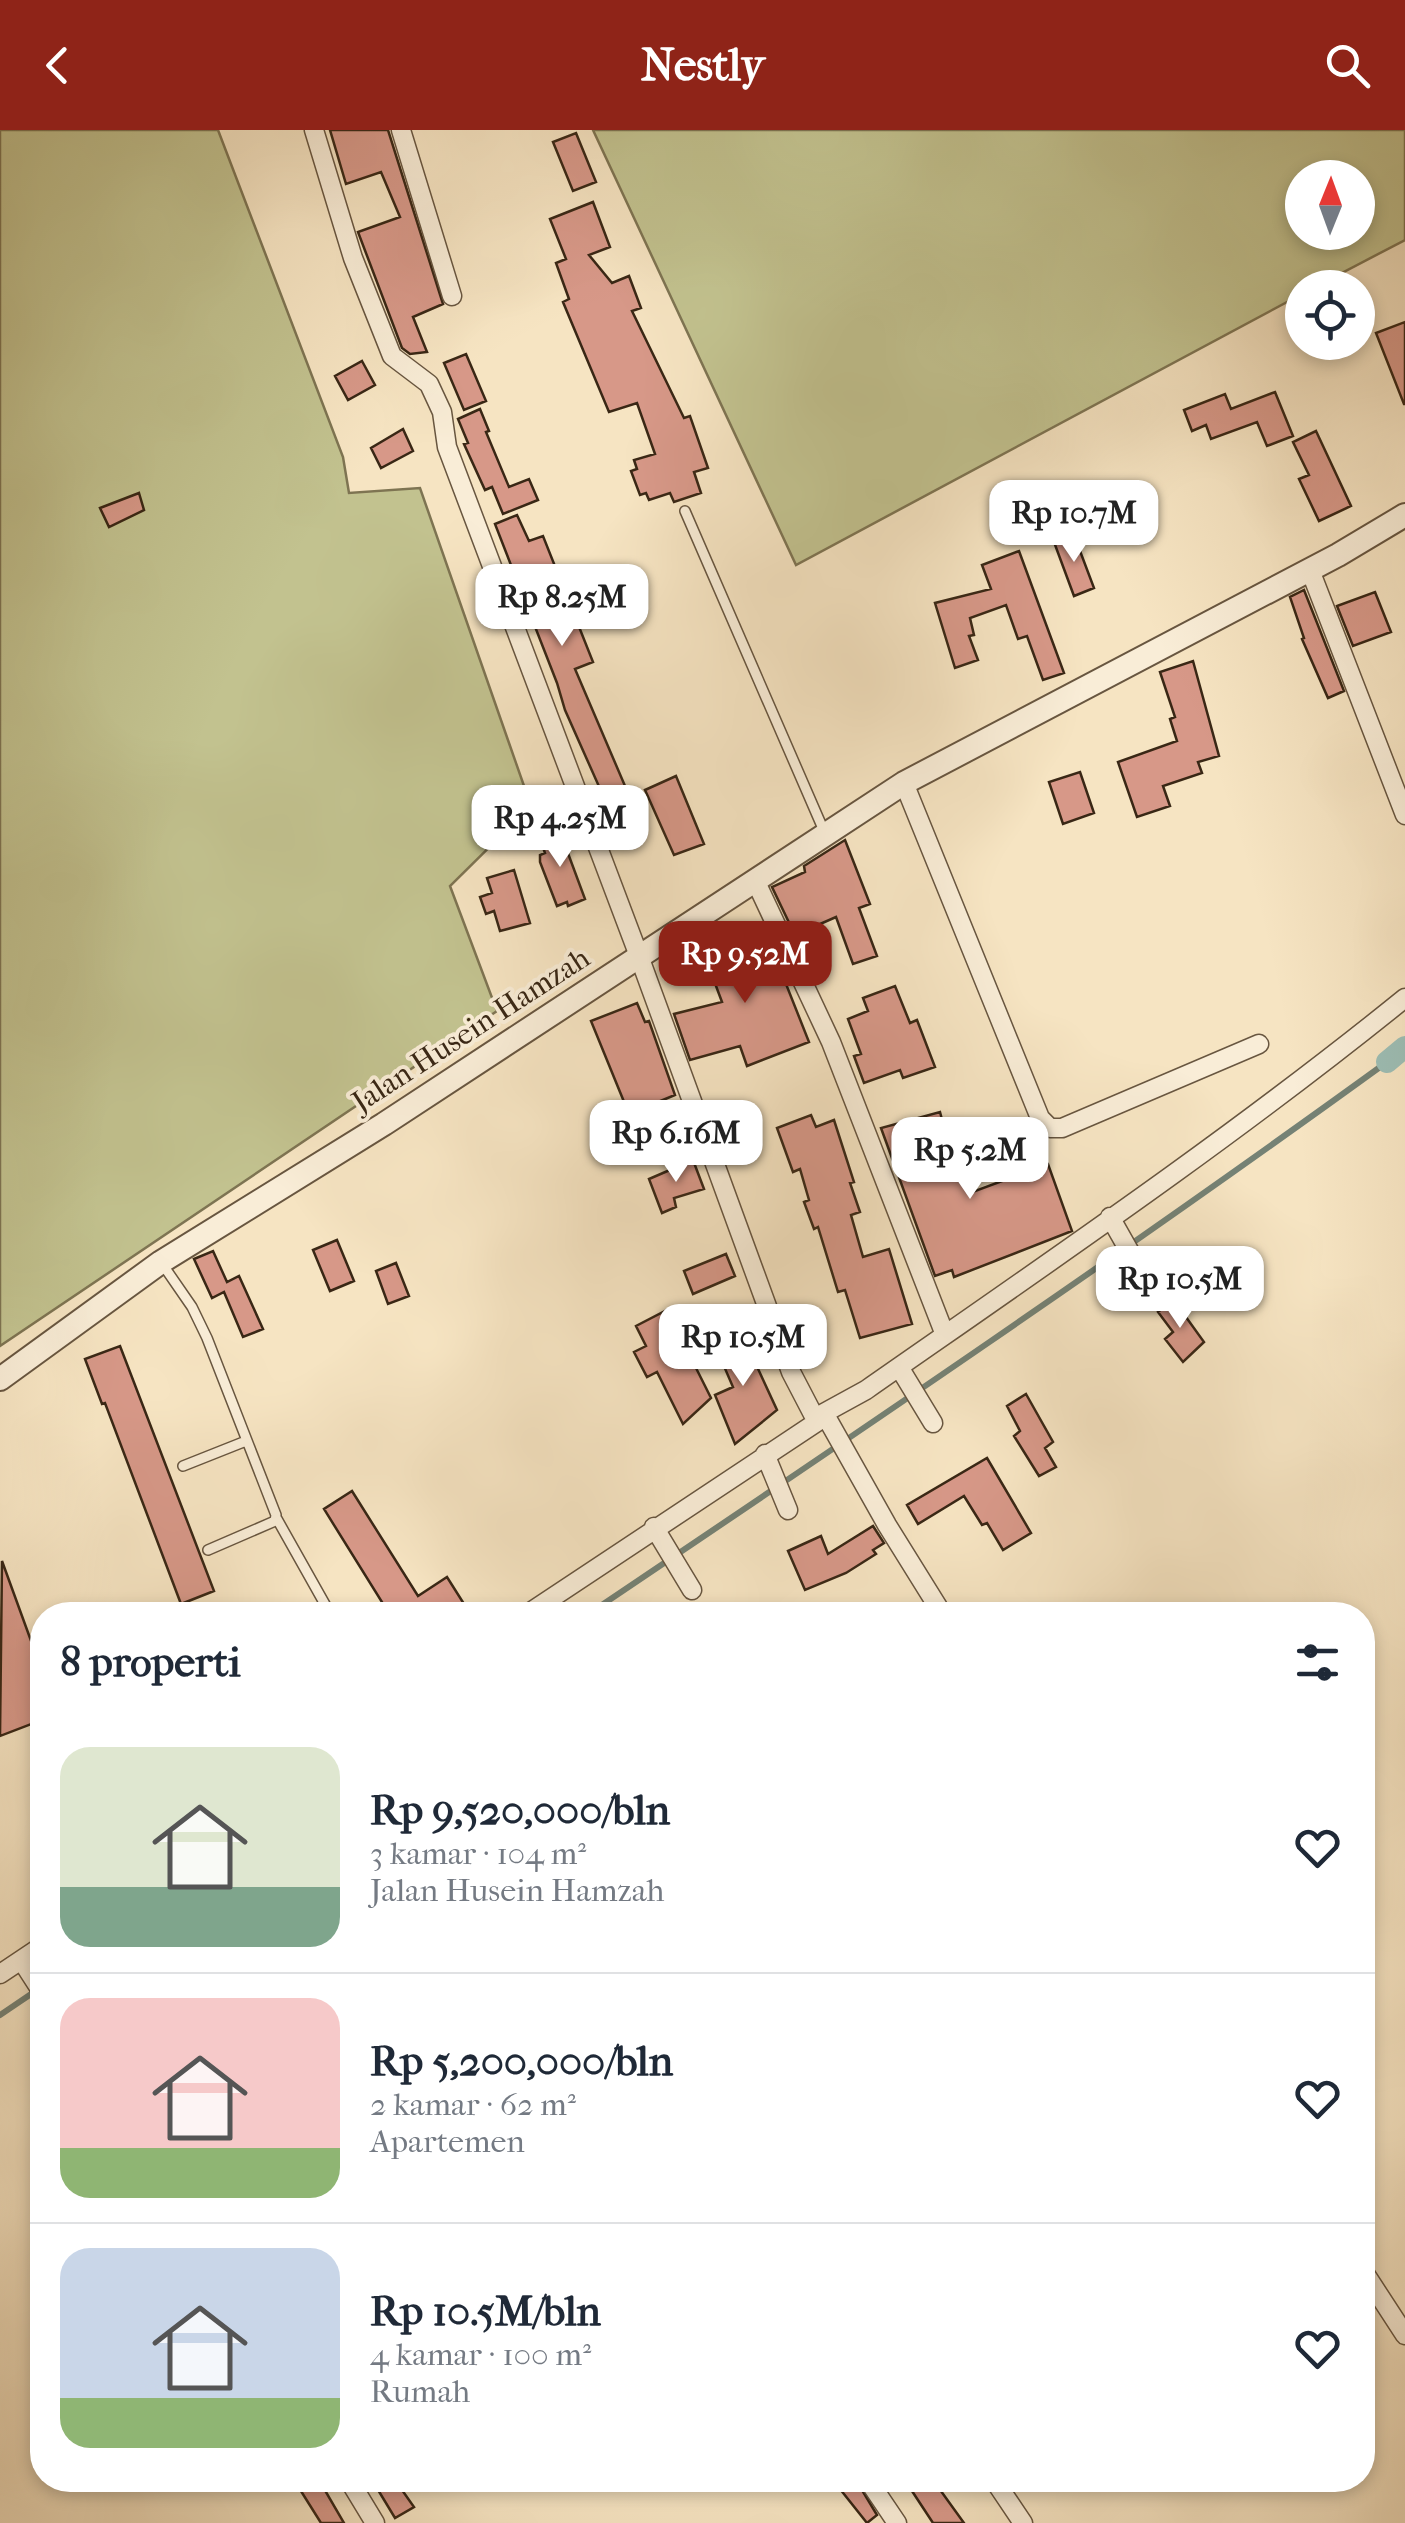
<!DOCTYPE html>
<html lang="id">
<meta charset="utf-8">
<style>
:root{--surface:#fff;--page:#f2f2f3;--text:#1f2937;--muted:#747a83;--line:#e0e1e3;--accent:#8f2418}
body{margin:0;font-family:"IM FELL French Canon",serif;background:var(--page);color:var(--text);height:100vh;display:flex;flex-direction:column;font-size:38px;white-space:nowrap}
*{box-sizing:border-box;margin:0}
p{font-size:32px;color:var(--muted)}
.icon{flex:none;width:55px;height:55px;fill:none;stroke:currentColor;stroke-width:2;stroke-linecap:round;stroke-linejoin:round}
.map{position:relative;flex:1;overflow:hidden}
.drawer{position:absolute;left:30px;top:1472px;width:1345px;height:890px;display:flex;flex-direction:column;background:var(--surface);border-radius:40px;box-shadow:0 5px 15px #0003}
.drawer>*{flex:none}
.needle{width:65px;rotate:1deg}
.buttons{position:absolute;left:1285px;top:30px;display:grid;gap:20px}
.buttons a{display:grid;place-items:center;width:90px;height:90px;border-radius:50%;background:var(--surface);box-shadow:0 5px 15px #0003;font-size:50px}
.price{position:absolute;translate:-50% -85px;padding:0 22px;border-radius:20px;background:#fff;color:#222;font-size:32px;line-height:65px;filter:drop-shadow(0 2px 5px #0008)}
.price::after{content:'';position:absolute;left:50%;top:60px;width:30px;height:22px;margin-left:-15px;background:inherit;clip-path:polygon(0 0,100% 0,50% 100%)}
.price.on{background:var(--accent);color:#fff}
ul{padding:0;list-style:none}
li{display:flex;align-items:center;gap:30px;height:250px;padding:0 30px}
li+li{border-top:2px solid var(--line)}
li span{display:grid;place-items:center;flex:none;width:280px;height:200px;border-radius:30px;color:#555}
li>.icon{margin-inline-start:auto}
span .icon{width:120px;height:120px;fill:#fffc;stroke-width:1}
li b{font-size:42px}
h2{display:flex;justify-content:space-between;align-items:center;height:120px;padding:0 30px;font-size:42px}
header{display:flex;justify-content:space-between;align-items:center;height:130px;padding:0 30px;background:var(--accent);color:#fff;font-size:45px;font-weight:700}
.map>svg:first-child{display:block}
</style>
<header><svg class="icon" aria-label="back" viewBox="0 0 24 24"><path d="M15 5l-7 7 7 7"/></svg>Nestly<svg class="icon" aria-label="search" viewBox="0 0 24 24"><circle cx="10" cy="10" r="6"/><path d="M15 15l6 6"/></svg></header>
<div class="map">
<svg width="1405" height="2393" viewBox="0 0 1405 2393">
<rect width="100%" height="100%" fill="#f6e4c2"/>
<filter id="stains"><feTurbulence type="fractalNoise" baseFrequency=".002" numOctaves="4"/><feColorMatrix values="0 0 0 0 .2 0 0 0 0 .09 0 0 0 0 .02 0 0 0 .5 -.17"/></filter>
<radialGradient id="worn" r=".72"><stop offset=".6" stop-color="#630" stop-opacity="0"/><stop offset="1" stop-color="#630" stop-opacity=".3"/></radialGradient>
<path fill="#c2c28f" stroke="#7e7452" stroke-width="2.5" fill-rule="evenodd" d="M0,0h218l125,327 6,36 71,-5 111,318 -81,80 47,125 -497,335z
M593,0h812v110l-90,47 -13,1v6l-506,271zM1302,48h56v54h-56z"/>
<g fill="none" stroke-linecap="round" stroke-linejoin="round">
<path stroke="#758275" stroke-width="6" d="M587,1485c269,-181 538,-363 800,-553
M0,1885l37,-25"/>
<path stroke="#9dbeb5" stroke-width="22" d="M1387,932l18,-15"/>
</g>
<path fill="#d79888" stroke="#392715" stroke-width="2.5" d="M330,0h58l55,174 -30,13 14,35 -17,2 -8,-6 -44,-116 42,-15 -19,-45 -35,12z
M576,3l20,49 -23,9 -20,-49z
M593,72l17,45 -21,8 23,28 17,-7 12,32 -9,3 52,107 6,-2 18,52 -14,4 7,21 -27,9 -4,-9 -21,7 -3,-7 -6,2 -9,-24 6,-2 -3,-9 21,-6 -18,-51 -28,9 -46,-110 6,-3 -13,-36 10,-4 -16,-40z
M1405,192v82h-1l-28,-71z
M466,224l20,47 -22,9 -20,-47z
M362,231l13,24 -27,15 -13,-24z
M1275,262l18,44 -26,10 -10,-24 -46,17 -5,-14 -14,6 -8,-21 41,-16 6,15z
M480,279l9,22 -3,1 23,55 20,-8 9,21 -35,14 -11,-27 -7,3 -21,-46 4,-1 -10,-24z
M403,299l10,22 -32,17 -10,-20z
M1316,301l35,75 -32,15 -20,-42 10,-4 -16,-33z
M139,363l5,17 -35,17 -9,-19z
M517,385l12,26 14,-5 50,126 -18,7 56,131 -22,9 -44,-99 -8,-27 -62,-159z
M1074,405l20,53 -20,8 -20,-54z
M1019,421l45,122 -21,7 -16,-44 -9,3 -12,-34 -36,13 4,17 -5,1 9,24 -23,8 -20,-65 56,-14 -9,-24z
M1304,460l40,101 -16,7 -26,-59 2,-1 -14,-41z
M1375,462l16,40 -38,14 -16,-40z
M1193,531l26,95 -21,6 4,11 -39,13 7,20 -33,11 -19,-55 59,-21 -7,-22 5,-2 -15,-45z
M1080,642l14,41 -31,11 -14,-42z
M676,646l28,68 -30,11 -29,-65z
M559,699l26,70 -17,7 -1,-4 -10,4 -17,-44v-7l5,-2 -6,-17z
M845,710l25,64 -11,4 18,48 -24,8 -17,-47 -41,18 -23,-48 33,-15 -1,-6z
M514,740l16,53 -30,8 -6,-20 -8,3 -6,-17 12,-4 -5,-15z
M765,801l44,111 -62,24 -7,-20 -50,14 -16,-46 48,-12 -18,-48z
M693,813l6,20 -22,11 -7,-19z
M895,856l15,37 7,-3 18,47 -32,11 -3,-8 -36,13 -10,-27 7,-2 -13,-35 20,-8 -5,-13z
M637,873l8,19 4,-1 26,74 -46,19 -38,-93z
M940,982l11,42 5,-1 14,40 78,-29 24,67 -118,46 -2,-7 -17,6 -54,-148z
M811,985l5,12 18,-7 20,62 -4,1 10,29 -9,3 12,42 26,-8 23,75 -52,14 -15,-48 -7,2 -20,-65 -4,2 -10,-27 5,-2 -9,-31 -7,3 -16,-44z
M693,1030l11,29 -30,9 2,9 -14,6 -13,-34z
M337,1110l17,41 -24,10 -17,-41z
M213,1121l14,31 12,-6 24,53 -20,8 -19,-45 -12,6 -18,-39z
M726,1124l9,22 -42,18 -9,-23z
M396,1133l13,33 -21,8 -12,-33z
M1173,1169l31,43 -21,20 -18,-23 8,-7 -15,-20z
M667,1180l44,88 -28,26 -26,-52 -10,5 -13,-25 12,-6 -10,-20z
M741,1202l36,78 -42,34 -20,-49 18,-8 -19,-44z
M120,1216l94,245 -33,13 -76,-201 -3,1 -17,-45z
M1026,1264l27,48 -8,6 11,19 -17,9 -25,-40 6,-5 -13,-25z
M987,1328l44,75 -28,17 -16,-27 -5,2 -18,-29 -46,28 -11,-19z
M352,1361l66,105 29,-19 24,38h-81l-66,-106z
M873,1396l11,17 -11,7 3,4 -30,19 -41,17 -17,-39 33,-15 7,18z
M2,1431l40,110v49l-42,16z
M294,2350h25l25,43h-23z
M372,2350h23l19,27 -19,11z
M852,2350h4l21,35 -10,8 -27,-34z
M909,2350h24l31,43h-31l-21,-32 3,-2z"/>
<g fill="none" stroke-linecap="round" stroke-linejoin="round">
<g stroke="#685640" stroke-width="12">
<path id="service" d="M685,381l139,320
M163,1135l29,42 15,31 69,177 -1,6 -67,29
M183,1336l63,-25
M277,1389l54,96"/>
</g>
<g stroke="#685640" stroke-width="21">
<path id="minor" d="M314,0l39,128 39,98 37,28 13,28 5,35 192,509 152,416 26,50
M401,0l51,166
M1310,440l95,245
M904,653l136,335 10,10h12l197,-84
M755,750l76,162 114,293
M1110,1087l34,60
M899,1237l34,56
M824,1283l63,112 56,90
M765,1324l23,56
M654,1397l38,63
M526,1485l291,-193 7,-9 42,-23c182,-127 366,-252 539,-392
M22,1831l20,31
M0,1844l42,-28
M1362,2139l43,66
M349,2350l26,43
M868,2350l29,43
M994,2350l29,43"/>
</g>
<g stroke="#685640" stroke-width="26">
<path id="tertiary" d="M0,1249l161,-117 223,-138 520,-341 434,-228 67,-40"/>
</g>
<use href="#service" stroke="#f9edd7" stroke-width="9"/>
<use href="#minor" stroke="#f9edd7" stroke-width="18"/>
<use href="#tertiary" stroke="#f9edd7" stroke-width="22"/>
</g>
<g text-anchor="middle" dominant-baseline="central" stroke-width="8" stroke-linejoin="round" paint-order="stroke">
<g font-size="30" fill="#392715" stroke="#f9edd7">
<text transform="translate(471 900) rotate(-33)">Jalan Husein Hamzah</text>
</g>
</g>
<rect width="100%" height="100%" filter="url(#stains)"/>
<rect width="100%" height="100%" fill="url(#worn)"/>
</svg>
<div class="buttons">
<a><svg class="needle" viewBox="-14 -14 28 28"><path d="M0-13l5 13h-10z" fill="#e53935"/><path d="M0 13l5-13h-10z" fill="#747a83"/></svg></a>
<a><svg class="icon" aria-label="locate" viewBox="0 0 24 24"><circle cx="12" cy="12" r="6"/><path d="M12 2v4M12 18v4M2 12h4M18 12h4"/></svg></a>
</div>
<b class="price" style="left:1074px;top:435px">Rp 10.7M</b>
<b class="price" style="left:562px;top:519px">Rp 8.25M</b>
<b class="price" style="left:560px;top:740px">Rp 4.25M</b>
<b class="price on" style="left:745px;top:876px">Rp 9.52M</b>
<b class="price" style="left:676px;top:1055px">Rp 6.16M</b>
<b class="price" style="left:970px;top:1072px">Rp 5.2M</b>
<b class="price" style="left:1180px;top:1201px">Rp 10.5M</b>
<b class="price" style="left:743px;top:1259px">Rp 10.5M</b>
<section class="drawer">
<h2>8 properti<svg class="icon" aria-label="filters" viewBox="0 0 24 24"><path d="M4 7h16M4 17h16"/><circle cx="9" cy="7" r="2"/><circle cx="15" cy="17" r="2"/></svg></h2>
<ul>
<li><span style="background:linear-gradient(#dfe7d0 70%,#7fa58c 0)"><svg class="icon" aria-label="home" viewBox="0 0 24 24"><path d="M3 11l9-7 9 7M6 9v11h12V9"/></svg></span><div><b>Rp 9,520,000/bln</b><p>3 kamar · 104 m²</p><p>Jalan Husein Hamzah</p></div><svg class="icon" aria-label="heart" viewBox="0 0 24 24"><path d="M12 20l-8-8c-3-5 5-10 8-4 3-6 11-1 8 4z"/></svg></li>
<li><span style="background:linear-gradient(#f6c9c9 75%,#8fb573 0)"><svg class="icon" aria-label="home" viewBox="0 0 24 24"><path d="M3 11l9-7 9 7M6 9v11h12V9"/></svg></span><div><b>Rp 5,200,000/bln</b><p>2 kamar · 62 m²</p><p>Apartemen</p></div><svg class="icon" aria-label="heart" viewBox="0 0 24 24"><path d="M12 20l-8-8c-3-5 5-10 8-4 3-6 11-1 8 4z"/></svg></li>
<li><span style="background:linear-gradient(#c9d6e8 75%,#8fb573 0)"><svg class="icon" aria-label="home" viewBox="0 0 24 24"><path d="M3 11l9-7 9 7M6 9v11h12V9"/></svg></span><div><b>Rp 10.5M/bln</b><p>4 kamar · 100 m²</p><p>Rumah</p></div><svg class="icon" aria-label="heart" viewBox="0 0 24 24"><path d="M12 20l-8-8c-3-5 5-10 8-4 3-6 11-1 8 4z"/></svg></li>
</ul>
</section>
</div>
